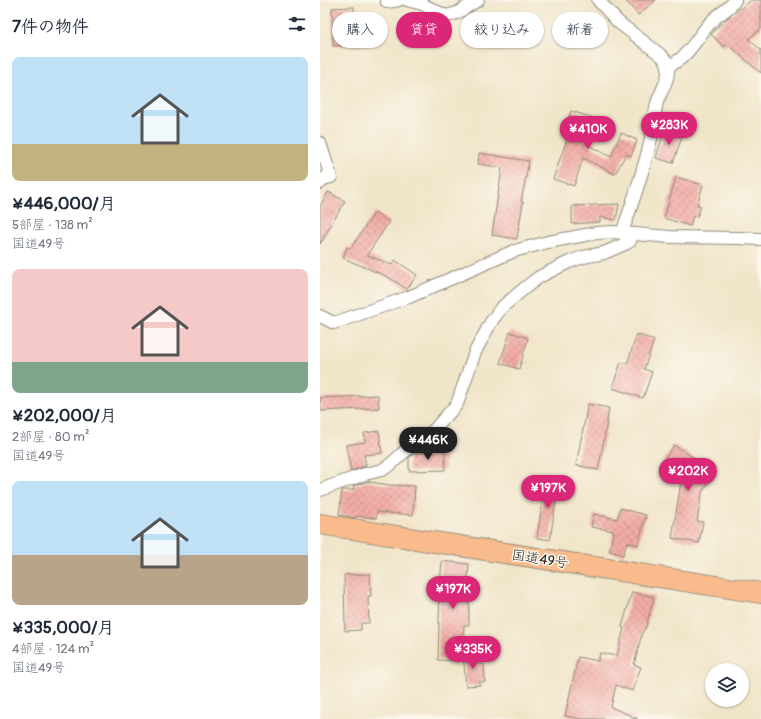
<!DOCTYPE html>
<html lang="ja">
<meta charset="utf-8">
<style>
:root{--surface:#fff;--page:#f6f6f7;--text:#1f2937;--muted:#747a83;--accent:#db2777}
body{margin:0;font-family:Pangolin,"Klee One",sans-serif;background:var(--page);color:var(--text);height:100vh;display:flex;flex-direction:column;font-size:15px;white-space:nowrap}
*{box-sizing:border-box;margin:0}
p{font-size:13px;color:var(--muted)}
.icon{flex:none;width:22px;height:22px;fill:none;stroke:currentColor;stroke-width:2;stroke-linecap:round;stroke-linejoin:round}
.map{position:relative;flex:1;overflow:hidden}
.panel{display:flex;flex-direction:column;background:var(--surface);width:320px}
.panel>*{flex:none}
.top-card{position:absolute;left:12px;top:12px;width:369px;height:36px;display:flex;gap:8px}
.fabs{position:absolute;left:385px;top:663px;display:grid;gap:8px}
.fabs a{display:grid;place-items:center;width:44px;height:44px;border-radius:50%;background:var(--surface);box-shadow:0 1px 3px #0004;font-size:20px}
.price{position:absolute;translate:-50% -34px;padding:0 9px;border-radius:14px;background:var(--accent);color:#fff;font-size:13px;line-height:26px;filter:drop-shadow(0 1px 2px #0008)}
.price::after{content:'';position:absolute;left:50%;top:24px;width:12px;height:9px;margin-left:-6px;background:inherit;clip-path:polygon(0 0,100% 0,50% 100%)}
.price.on{background:#222;color:#fff}
ul{padding:0;list-style:none}
li{display:grid;align-content:center;gap:8px;height:212px;padding:0 12px}
li span{display:grid;place-items:center;height:124px;border-radius:8px;color:#555}
li>.icon{margin-inline-start:auto}
span .icon{width:72px;height:72px;fill:#fffc;stroke-width:1}
li b{font-size:17px}
h2{display:flex;justify-content:space-between;align-items:center;height:48px;padding:0 12px;font-size:17px}
.tag{padding:0 14px;border-radius:18px;background:var(--surface);box-shadow:0 1px 3px #0004;font-size:14px;line-height:36px}
.tag.on{background:var(--accent);color:#fff}
main{display:flex;flex:1;min-height:0}
.map>svg:first-child{display:block}
</style>
<main>
<section class="panel">
<h2>7件の物件<svg class="icon" aria-label="filters" viewBox="0 0 24 24"><path d="M4 7h16M4 17h16"/><circle cx="9" cy="7" r="2"/><circle cx="15" cy="17" r="2"/></svg></h2>
<ul>
<li><span style="background:linear-gradient(#bfe0f5 70%,#c2b280 0)"><svg class="icon" aria-label="home" viewBox="0 0 24 24"><path d="M3 11l9-7 9 7M6 9v11h12V9"/></svg></span><div><b>¥446,000/月</b><p>5部屋 · 138 m²</p><p>国道49号</p></div></li>
<li><span style="background:linear-gradient(#f6c9c9 75%,#7fa58c 0)"><svg class="icon" aria-label="home" viewBox="0 0 24 24"><path d="M3 11l9-7 9 7M6 9v11h12V9"/></svg></span><div><b>¥202,000/月</b><p>2部屋 · 80 m²</p><p>国道49号</p></div></li>
<li><span style="background:linear-gradient(#bfe0f5 60%,#b9a48a 0)"><svg class="icon" aria-label="home" viewBox="0 0 24 24"><path d="M3 11l9-7 9 7M6 9v11h12V9"/></svg></span><div><b>¥335,000/月</b><p>4部屋 · 124 m²</p><p>国道49号</p></div></li>
</ul>
</section>
<div class="map">
<svg width="441" height="719" viewBox="0 0 441 719">
<defs>
<pattern id="building-cross-hatch" width="8" height="8" patternUnits="userSpaceOnUse"><rect width="8" height="8" fill="#f3aca6"/><path d="M0 0l8 8M0 8l8-8" fill="none" stroke="#d0948f"/></pattern>
</defs>
<rect width="100%" height="100%" fill="#fbf7ec"/>
<filter id="ink" filterUnits="userSpaceOnUse"><feTurbulence type="fractalNoise" baseFrequency=".025" numOctaves="2"/><feDisplacementMap in="SourceGraphic" scale="8" xChannelSelector="R" yChannelSelector="G"/><feConvolveMatrix kernelMatrix="1 2 1 2 8 2 1 2 1" color-interpolation-filters="sRGB"/></filter>
<filter id="wash" filterUnits="userSpaceOnUse"><feTurbulence type="fractalNoise" baseFrequency=".012" numOctaves="4" result="noise"/><feDisplacementMap in="SourceGraphic" scale="16" xChannelSelector="R" yChannelSelector="G"/><feGaussianBlur stdDeviation="0.9" result="paint"/><feColorMatrix in="noise" values="0 0 0 0 0 0 0 0 0 0 0 0 0 0 0 0 0 1.4 0 .05"/><feComposite in="paint" operator="in"/></filter>
<g filter="url(#wash)">
<rect width="100%" height="100%" fill="#f1e5c9"/>
<g id="blocks">
<path fill="url(#building-cross-hatch)" d="M305,0h31l-18,15z
M432,0h9v29l-13,10 13,11v23l-34,-29 -3,3 -13,-13 14,-14z
M34,7l1,21h10v17l-32,1 -1,-38z
M251,111l23,7 -7,21 3,1 -2,5 23,12 10,-24 16,7 -6,16 -5,-2 -11,20 -32,-16 -9,28 -21,-7 15,-43 -5,-2z
M345,128l18,6 -10,29 -17,-5z
M159,153l50,8 -8,41h2l-6,37 -25,-4 10,-67 -24,-4z
M356,177l27,8 -6,20 4,1 -4,11 -4,-1 -3,10 -26,-8z
M8,192l17,9 -25,43v-38z
M299,204l-3,16 -16,-3v5l-28,2v-18z
M55,212l14,10 -22,33 25,10 3,-5 22,15 -10,14 -19,-12 -45,-19 4,-11 4,1z
M190,332l18,6 -9,31 -19,-6z
M317,334l17,6 -10,29 8,3 -9,26 -31,-10 9,-26 6,2z
M58,395l1,13 -58,3 -1,-13z
M268,404l21,4 -5,32 -6,30 -22,-5z
M59,431l3,22 -18,2 2,11 -15,5 -5,-26 19,-3 -1,-9z
M354,445l42,27 -14,20 -5,29 6,1 -4,21 -27,-5 9,-56 -22,-15z
M109,449h16v21l-36,1v-13l5,-5 15,-1z
M226,478l13,2 -9,60 -13,-2z
M49,481v1l21,3 25,1 -2,29 -36,-3 -1,6 -20,-2v2l-17,-3 3,-25h12l-1,-4z
M300,508l26,7 -8,30 -11,-3 -4,13 -14,-4 5,-20 -23,-4 3,-13 23,5z
M122,561l27,3 -2,25 2,7v29h-5l-2,36 -24,-1 2,-76z
M50,574l1,22h-3l1,27h-8v7l-16,1 -1,-56z
M312,592l22,5 -8,30 -4,6 -8,32 7,2 -9,24 -16,-6 -5,22 27,12h-57l-16,-3 13,-59 20,4 2,-8 17,3 7,-28 -2,-1z
M157,653l1,11h6l1,18h-6l1,3 -14,1 -3,-32z"/>
</g>
</g>
<g filter="url(#ink)">
<use href="#blocks" fill-opacity="0" stroke="#8e887a" stroke-width="1"/>
<g fill="none" stroke-linecap="round" stroke-linejoin="round">
<g stroke="#8e887a" stroke-width="14">
<path id="minor" d="M87,0l15,4 24,12 11,-3 21,-13
M278,0l20,22 44,34c5,5 7,9 6,17 -1,12 -10,22 -12,34 -2,9 -2,18 -4,27 -7,34 -19,67 -30,99
M67,2l12,-2
M348,66c21,-8 29,-30 44,-45 7,-8 18,-12 23,-21
M0,143l11,34 -6,1 -5,5
M0,316l14,7 75,-26 105,-46 34,-9 48,-9 16,-1 58,5 68,1 23,1
M0,490l45,-16 17,-4 9,-6 26,-24 16,-9 24,-27 18,-52 16,-30 10,-14 25,-21 13,-10 30,-15 14,-5 21,-4 23,-10 3,-2 2,-7"/>
</g>
<g stroke="#8e887a" stroke-width="22">
<path id="trunk" d="M0,524l441,69"/>
</g>
<use href="#minor" stroke="#fff" stroke-width="12"/>
<use href="#trunk" stroke="#fabb8c" stroke-width="20"/>
</g>
</g>
<g text-anchor="middle" dominant-baseline="central" stroke-width="3" stroke-linejoin="round" paint-order="stroke">
<g font-size="14" fill="#2b2b2b" stroke="#fbf7ec">
<text transform="translate(220 559) rotate(9)">国道49号</text>
</g>
</g>
</svg>
<div class="fabs">
<a><svg class="icon" aria-label="layers" viewBox="0 0 24 24"><path d="M12 4l9 5-9 5-9-5zM3 14l9 5 9-5"/></svg></a>
</div>
<b class="price" style="left:349px;top:146px">¥283K</b>
<b class="price" style="left:268px;top:150px">¥410K</b>
<b class="price on" style="left:108px;top:461px">¥446K</b>
<b class="price" style="left:368px;top:492px">¥202K</b>
<b class="price" style="left:228px;top:509px">¥197K</b>
<b class="price" style="left:133px;top:610px">¥197K</b>
<b class="price" style="left:153px;top:670px">¥335K</b>
<div class="top-card">
<a class="tag">購入</a>
<a class="tag on">賃貸</a>
<a class="tag">絞り込み</a>
<a class="tag">新着</a>
</div>
</div>
</main>
